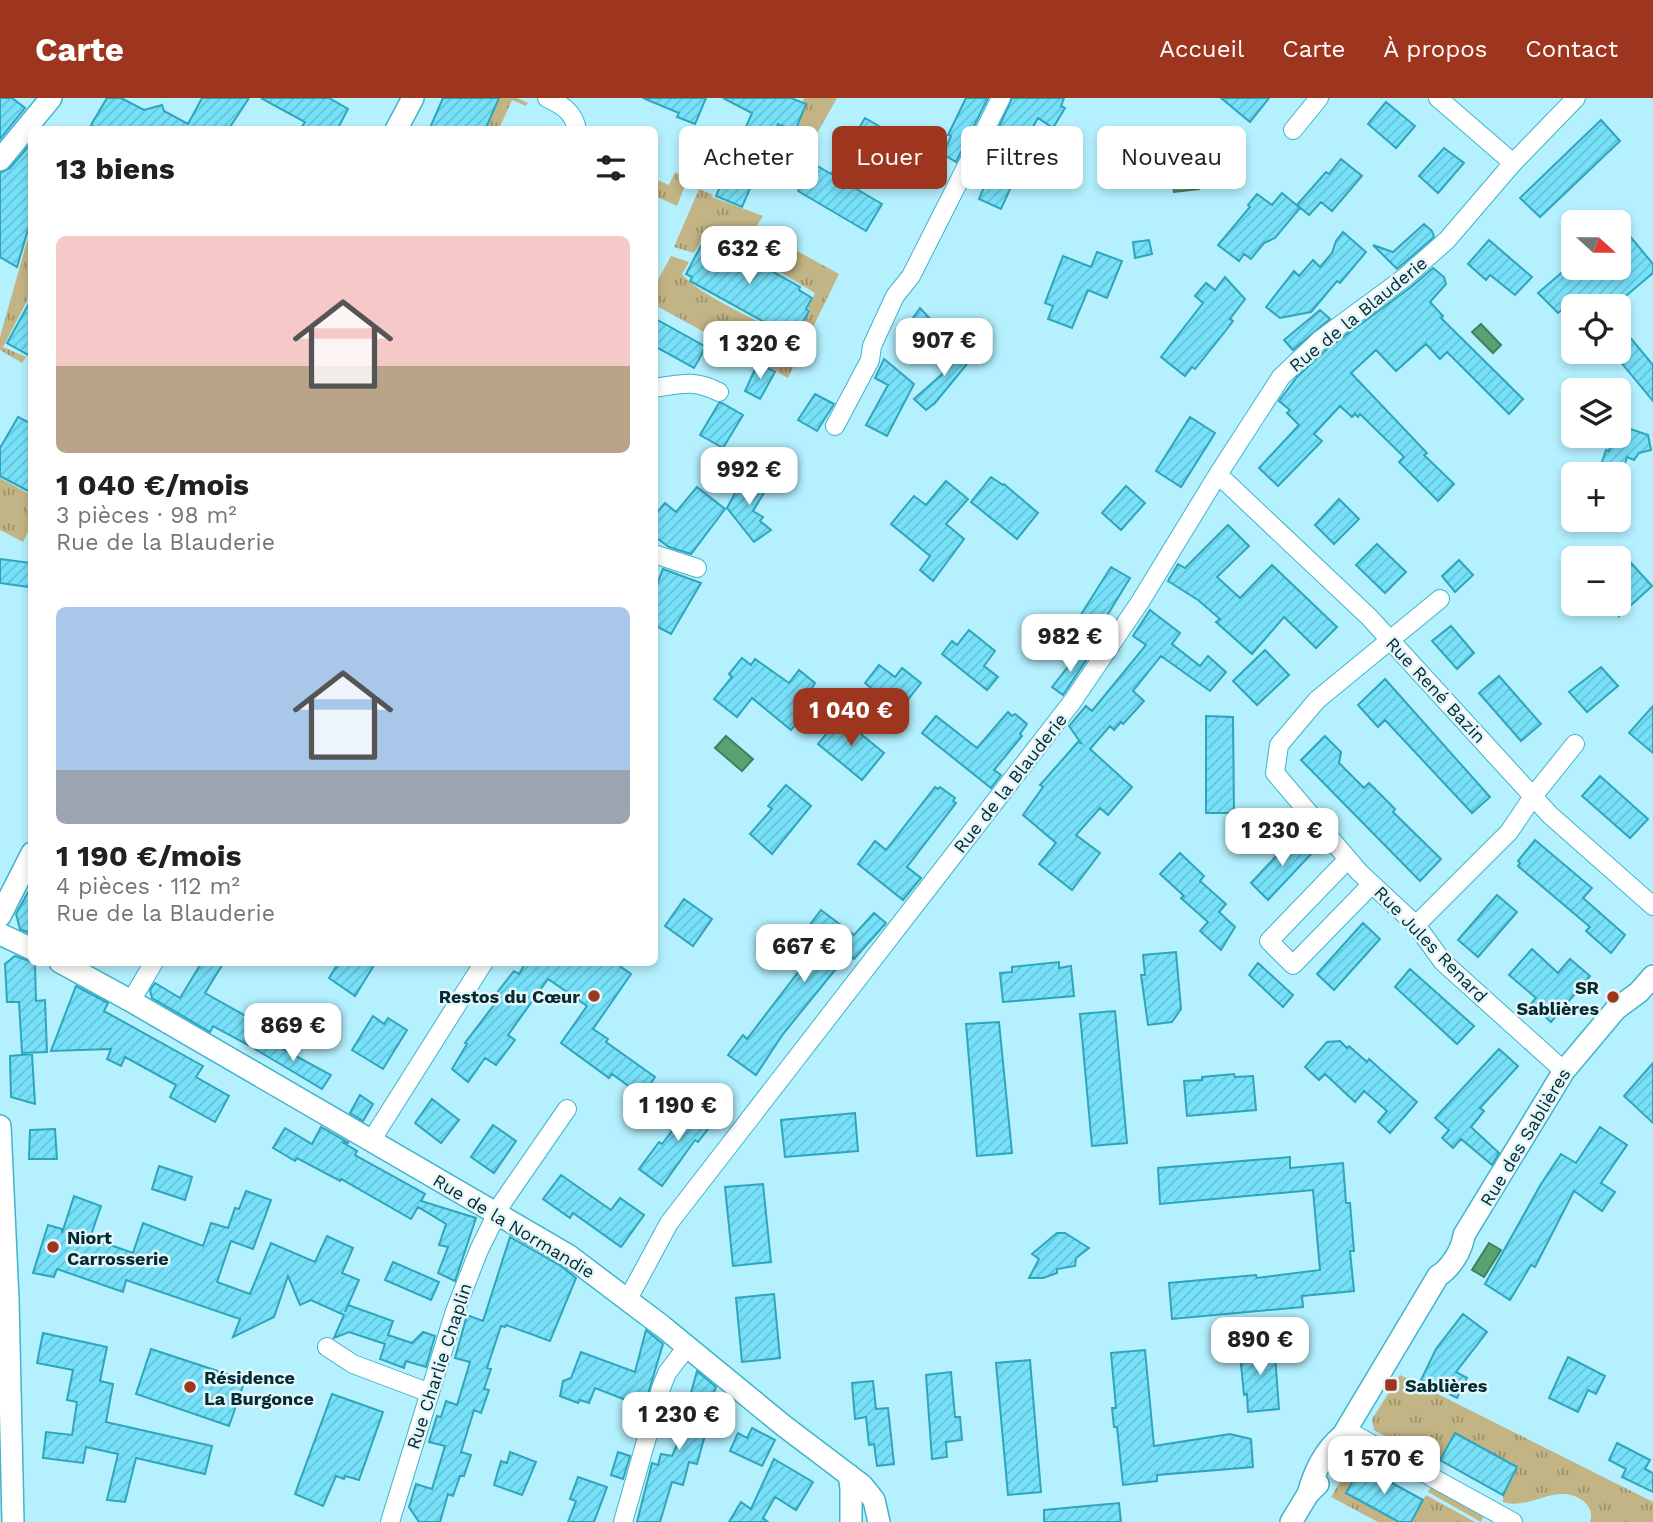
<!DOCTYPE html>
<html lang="fr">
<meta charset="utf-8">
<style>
:root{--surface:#fff;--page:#f6f6f6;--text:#202124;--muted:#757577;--accent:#9e351e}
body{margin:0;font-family:"Work Sans",sans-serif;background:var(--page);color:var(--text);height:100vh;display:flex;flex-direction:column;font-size:26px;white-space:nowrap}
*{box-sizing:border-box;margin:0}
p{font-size:23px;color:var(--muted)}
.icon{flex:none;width:38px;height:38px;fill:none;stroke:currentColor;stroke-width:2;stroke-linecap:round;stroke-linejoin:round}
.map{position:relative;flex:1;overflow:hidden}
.drawer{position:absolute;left:28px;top:28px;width:630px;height:840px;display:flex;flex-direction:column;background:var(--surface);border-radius:10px;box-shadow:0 4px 10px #0003}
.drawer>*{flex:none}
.top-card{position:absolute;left:679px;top:28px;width:665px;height:63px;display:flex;gap:14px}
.needle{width:46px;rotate:111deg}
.buttons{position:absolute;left:1561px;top:112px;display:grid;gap:14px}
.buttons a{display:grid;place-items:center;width:70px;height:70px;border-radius:10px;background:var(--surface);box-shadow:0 4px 10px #0003;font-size:35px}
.price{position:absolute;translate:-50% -60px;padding:0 16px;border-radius:14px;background:#fff;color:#222;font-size:23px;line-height:46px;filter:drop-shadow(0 2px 4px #0008)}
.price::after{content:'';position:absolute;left:50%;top:42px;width:21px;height:16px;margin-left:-10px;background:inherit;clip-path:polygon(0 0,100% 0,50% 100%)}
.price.active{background:var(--accent);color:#fff}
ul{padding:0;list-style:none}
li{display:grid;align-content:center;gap:14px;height:371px;padding:0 28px}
li span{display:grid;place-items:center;height:217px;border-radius:10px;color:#555}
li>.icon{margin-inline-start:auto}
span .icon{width:126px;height:126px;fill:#fffc;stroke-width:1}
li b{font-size:30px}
h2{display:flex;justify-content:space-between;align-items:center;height:84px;padding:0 28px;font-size:30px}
.tag{padding:0 24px;border-radius:10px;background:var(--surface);box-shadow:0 4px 10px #0003;font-size:24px;line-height:63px}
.tag.active{background:var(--accent);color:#fff}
header{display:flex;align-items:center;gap:42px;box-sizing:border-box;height:98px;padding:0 35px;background:var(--accent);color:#fff}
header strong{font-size:33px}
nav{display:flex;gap:38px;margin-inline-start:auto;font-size:24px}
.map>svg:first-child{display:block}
</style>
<header>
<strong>Carte</strong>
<nav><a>Accueil</a><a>Carte</a><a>À propos</a><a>Contact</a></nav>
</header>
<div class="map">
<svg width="1653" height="1424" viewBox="0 0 1653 1424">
<defs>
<pattern id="grass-tufts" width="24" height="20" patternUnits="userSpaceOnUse" patternTransform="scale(1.75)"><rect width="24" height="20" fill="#c2b485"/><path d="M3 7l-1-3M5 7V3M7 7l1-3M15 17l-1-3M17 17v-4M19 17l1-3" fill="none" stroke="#9c936d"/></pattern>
<pattern id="building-hatch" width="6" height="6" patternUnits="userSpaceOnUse" patternTransform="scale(1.75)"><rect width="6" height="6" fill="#77e1f9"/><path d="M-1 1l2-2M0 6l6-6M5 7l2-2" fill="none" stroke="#65c1d6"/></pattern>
</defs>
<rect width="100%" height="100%" fill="#b4f0fe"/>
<path fill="url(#grass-tufts)" d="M499,0h18l11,5 -2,3 -14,-6 -13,29 -14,1z
M804,0h33l-31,55 -23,-9 2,-6 -7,-3 4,-8 11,5 13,-27 -4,-2z
M675,74l13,6 -11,28 -22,-10v-17l14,6z
M699,91l14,6 -1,2 51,19 -8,12 84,46 -51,104 -133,-73v-20l16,-29 18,6 -7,12c17,21 66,41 94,57l3,-3 17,9 14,-27 -2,-2 7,-15 -66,-40 -39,-17 -7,1 -9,16 -20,-6z
M31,129v66l-28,54 23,10 -4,6 -22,-13v-13z
M0,380l31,17v31l-8,16 -23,-12z
M1400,1277l253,127v20h-63c6,-15 -11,-28 -26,-28 -20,-1 -40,15 -61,8v-7l14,-28 -62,-34 -18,33 -63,-36 -2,-11z
M1355,1359l9,5 -18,31 53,29h-21l-47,-25z
M1431,1389l52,30 -2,5 -53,-30z
M1426,1397l49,27h-64z"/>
<path fill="#59a373" stroke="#407f5f" stroke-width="2" d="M1196,78l6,6 -3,7 -25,3 -2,-13z
M1481,226l20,21 -8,8 -21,-21z
M726,638l27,23 -11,12 -27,-23z
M1489,1145l12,7 -17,27 -12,-7z"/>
<path fill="url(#building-hatch)" stroke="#2fa5bc" stroke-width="2" d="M0,0h12l13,10 -25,31z
M107,0h14l23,12 18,-5 2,6 24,13 14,-26h47l-21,32h-128l-9,-5z
M261,0h68l19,11 -11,21h-37l5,-8z
M443,0h56l-14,32h-56z
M643,0h63l-11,26 -18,-7 2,-4z
M723,0h68l15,6 -11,27 -17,-7 -36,83 -26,-11 36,-83z
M966,0h22l-32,64 -13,-8 8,-18 -3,-1z
M1012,0h52l-3,8 4,2 -12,20 -15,-10 -29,52 8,4 -16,35 -22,-10 15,-36 -3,-1 17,-27 -10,-6z
M1221,0h48l-19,24z
M1386,4l29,24 -19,22 -28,-24z
M865,20l42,24 -14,24 -19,-11 -3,6 -6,-4 -17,27 34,20 -16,27 -68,-40 16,-27 17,10z
M1601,22l19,21 -80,76 -20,-19z
M32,44v74l-15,51 -17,-10v-84l10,-5z
M1444,50l20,15 -26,30 -19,-17z
M1341,61l21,17 -30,35 -11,-9 -12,13 -12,-10 29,-33 3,2z
M1282,95l18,15 -25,30 -11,5 -13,16 -7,-5 -5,7 -21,-16 32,-38 -2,-2 9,-11 15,11z
M1619,125l34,41v9l-39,33 -41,-2v18l-11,-12 -4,3 -20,-20 29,-25h52z
M1424,126l8,7 2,6 -37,32 -24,-24 20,7z
M1343,134l23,20 -26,31 -3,-2 -26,31 -31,6 -14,-11 28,-36 5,5 14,-16 7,7 12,-14 4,-12z
M705,140l15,9 2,-4 78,44 -1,3 13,8 -6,11 3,2 -14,24 -16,-9 -2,3 -87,-48 2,-4 -6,-3z
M1149,142l3,14 -17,4 -2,-16z
M1489,142l43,37 -17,18 -25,-20 -4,5 -18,-16z
M1097,154l25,9 -15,37 -19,-8 -16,38 -24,-9 5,-13 -8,-3 18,-47 28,11z
M1433,170l11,9 2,7 -16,18 13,14 -2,2 82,81 -14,15 -62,-62 -7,7 -14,-15 -30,27 -20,-21 -25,23 76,80 -3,2 30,29 -16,17 -39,-39 5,-5 -44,-43 -2,3 -3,-3 -3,3 -12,-11 -26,28 8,7 -44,45 -19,-18 40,-43 -12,-12 3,-3 -11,-9 18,-24 30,-28 84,-62z
M1225,179l20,22 -15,20 3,2 -6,8 -32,40 -3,-2 -7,9 -24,-19 42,-54 -8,-7 11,-13 9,7z
M32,200v59l-25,-14z
M920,210l12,13 -12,14 -12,-10z
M1320,212l10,9 -37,31 -9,-10z
M654,220l52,29 -12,21 -40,-22z
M1619,226l34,41v36l-34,-41z
M956,248l16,12 -37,45 -9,7 -12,-11 34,-30 -7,-9z
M884,261l30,25 -27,52 -21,-11 22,-40 -13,-7z
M758,265l17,9 -15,27 -15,-8z
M815,296l19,10 -17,27 -19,-11z
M719,305h3l21,12 -20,33 -23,-13z
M18,319l14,7v69l-32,-17v-28z
M1190,319l25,16 -34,54 -25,-16z
M1619,327l29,10 3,15 -12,3 -5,7 -7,-3 -5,17h-34l14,-12 4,-12 3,1 5,-15h5z
M746,375l22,13 -15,25 10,6 -3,4 11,9 -17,12 -27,-34z
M991,379l12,8 1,-1 34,29 -21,26 -46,-37z
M946,383l22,18 -22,25 18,15 -31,42 -13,-11 10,-14 -39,-32 23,-28 12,9z
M1126,388l19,17 -24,27 -19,-17z
M697,389l28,22 -34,45 -22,-7 -15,-11v-20l11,-13 11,9z
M1339,401l20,20 -25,25 -19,-19z
M1228,427l21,21 -32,31 23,21 32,-33 65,62 -21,21 -32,-31 -32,37 -36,-32 4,-3 -22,-19 -30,-19 10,-17 7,4z
M1377,446l29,28 -21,21 -29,-28z
M0,461l32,4 -3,24 -29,-4z
M1459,462l14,15 -18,17 -13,-16z
M1631,465l21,23 -33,30v-42z
M1111,469l19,11 -44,72 -18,-15z
M663,471l38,14 -30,51 -17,-9v-33z
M1150,512l30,23 -8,11 28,22 8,-10 18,16 -16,19 -49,-35 -28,35 11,10 -21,23 -2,-2 -7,8 -4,-4 -20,23 42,38 -24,28 -8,-7 -24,27 24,18 -28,37 -33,-26 17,-21 -33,-28 20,-28 -3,-2 38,-43 3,1 -12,-17 17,-20 6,5 54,-66 -13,-9z
M1451,528l23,27 -17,16 -25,-28z
M969,532l26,21 -11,15 14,11 -11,13 -45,-36 10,-13 5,4z
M1265,552l24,25 -32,30 -24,-24z
M1079,555l8,6 -24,36 -11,-8z
M742,560l9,7 4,-6 34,24 10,-13 16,13 -5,8 7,6 -26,33 -39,-32 -15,19 -23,-18 18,-22 -3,-3z
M879,567l16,12 7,-9 19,15 -19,24 -20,-15 -2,3 -15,-12z
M1601,569l17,19 -31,26 -18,-20z
M1499,578l42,48 -20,17 -42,-48z
M1385,581l105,118 -18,16 -87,-93 -7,7 -20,-22z
M1653,608v47l-24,-20z
M1008,614l4,4 3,-2 12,10 -7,10 2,2 -28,34 7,5 -10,13 -69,-55 14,-17 41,32z
M1206,618l27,1 1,96h-28z
M840,619l44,36 -22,27 -44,-36z
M1325,638l16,16 -2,11 25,25 5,-5 26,26 -2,3 48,47 -21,22 -119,-121z
M1600,678l48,43 -18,19 -48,-42z
M786,687l25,21 -39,48 -22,-20 22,-25 -4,-3z
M935,689l3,2 2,-2 15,11 -2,3 3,2 -49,64 14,11 -18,22 -45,-36 17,-23 11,9z
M1295,738l17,17 -44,47 -17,-17z
M1535,742l57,48 -9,10 42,37 -14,18 -25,-22 4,-4 -72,-61 2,-3 -2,-2z
M1180,755l24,23 -4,5 26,23 -7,8 16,15 -14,23 -21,-19 8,-9 -27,-24 3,-2 -24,-22z
M32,787v49l-12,-5 -4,-15z
M1497,797l20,17 -39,45 -20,-17z
M684,801l28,20 -19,27 -28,-20z
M821,812l33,25 20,-22 12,10 -32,36 -6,-5 -65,80 -27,41 -28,-20 15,-20 4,4 55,-72 -4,-3 13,-17 -11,-9z
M1363,825l17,16 -46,51 -17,-16z
M1532,851l26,24 12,-14 20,17 -39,46 -20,-18 5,-6 -27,-23z
M1176,854l5,57 -9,13 -24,3 -7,-50h4l-2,-20z
M15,858l20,7 1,38 9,-1 2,52 -25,1 -3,-51h-12l-2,-38z
M202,864h22l-19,31 55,31 -12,21 -35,-19 -3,6 -58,-34 -2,-8 5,-7 25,15z
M339,864h37l-21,34 -26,-18z
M526,864h88l17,12 -38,55 15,10 -2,3 49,35 -13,19 -30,-22 -3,4 -48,-35 26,-37 -39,-27 -40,56 7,5 -19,25 -11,-7 -17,24 -16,-13 15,-25 -2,-1 35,-46 -4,-3 18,-23 5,3z
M1059,864v6l12,-2 3,30 -71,6 -3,-29 12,-1v-5z
M1258,865l35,32 -10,12 -34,-32z
M1410,871l64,57 -17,18 -62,-57z
M76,888l32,17 -4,8 99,55 -7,11 33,19 -14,26 -45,-25 6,-12 -51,-28 -4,9 -14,-7 4,-10 -60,2z
M1115,913l12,132 -35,3 -12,-132z
M373,918l11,8 4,-6 19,12 -24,39 -31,-19z
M999,924l13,131 -35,3 -11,-132z
M261,939l70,38 -9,14 -67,-40z
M1340,943l7,7 2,-2 18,16 2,-3 48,43 -27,31 -12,-11 9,-11 -23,-20 -9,11 -30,-28 -6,6 -14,-13 22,-25z
M1499,951l19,17 -38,42 4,3 -13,16 28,26 -7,12 -31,-26 -8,9 -11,-10 7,-8 -14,-12z
M32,956l3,50 -24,-7 -1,-41z
M1653,965v60l-29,-27z
M1234,976l1,3 18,-1 3,34 -69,6 -3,-35 18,-1v-3z
M360,997l13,9 -10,17 -13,-8z
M432,1001l27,21 -18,23 -26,-20z
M696,1002l22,16 -20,26 -3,-2 -33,46 -23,-17 20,-27 3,2z
M855,1015l3,38 -73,6 -4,-37z
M493,1027l23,16 -22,32 -23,-16z
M321,1029l28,16 -7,-1 15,9 -2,4 70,39 -4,7 55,17 -21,63 -17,-8 10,-26 -9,-2 7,-21 -28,-17 -7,12 -70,-40 -1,2 -43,-23 -2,3 -22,-13 12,-20 27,16z
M1600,1029l27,18 -26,38 14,9 -13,19 -28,-20 -39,76 -4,-2 -21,35 -25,-16 56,-100 20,-30 15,9z
M55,1031l2,30h-28l1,-29z
M1290,1059v11l53,-5 3,40h4l4,48h-4l4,40 -52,5 1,11 -131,12 -3,-36 87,-8 1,3 63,-8 -3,-34 -4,-46 -153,14 -2,-36z
M159,1068l33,11 -7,23 -33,-11z
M561,1077l50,35 9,-12 24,17 -23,32 -48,-34 -3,5 -27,-19z
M763,1086l8,78 -38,4 -8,-79z
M246,1093l25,9 -18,49 -22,-8 -14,41 33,12 21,-51 44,19 12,-26 26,12 -11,25 17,7 -14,32 3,-7 45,16 -5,14 24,8 11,-11 12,4 -9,31 -20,-6 -2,7 -24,-9 5,-15 -36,-12 -15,6 10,-23 -33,-15 -11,5 -12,-29 -14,41 -41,20 7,-18 -114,-39 -3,12 -66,-23 -3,8 -21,-4 15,-48 14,4v4l12,-37 27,10 -11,32 43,15 10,-30 60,23 8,-23 17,5 7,-20 4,1z
M1057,1135h8l24,15 -13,10 -1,8 -18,3v4l-14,5h-14l10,-19 -7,-5z
M510,1139l51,29 15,12 -26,63 -44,-16 -1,2 -4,-1 -14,42 4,1 -7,20 5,1 -8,23 -7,-3 -13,42 10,3 -7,21h-4l-7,20 -5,-2 -8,28h-21l-10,-15 7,-23 16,5 13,-43 -16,-4 8,-26 4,1 5,-16 11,4 13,-43 -15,-4 12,-43 16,6z
M393,1164l46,20 -8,18 -46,-20z
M774,1196l6,64 -38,4 -6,-64z
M1463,1216l24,18 -31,40 11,6 -10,20 -36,-18 15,-31z
M646,1232l17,14 -19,63 -49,-19 -6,15 -9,-3 -2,3 -18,-7 3,-15 8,-3 10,-26 54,20z
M43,1235l64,14 -7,34 13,3 -7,38 106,24 -7,28 -69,-16 -11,44 -18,-2 11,-46 -32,-7 -3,16 -40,-5 3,-26 26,3 5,-33 -10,-2 6,-30 -36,-7z
M1274,1244l5,67 -31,3 -1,-18 -3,1 -3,-31 2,-19z
M151,1251l94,31 -16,46 -93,-32z
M1145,1252l9,96 76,-12 21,5 2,28 -96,8v6l-34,4 -6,-58h-3l-2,-19h4l-5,-55z
M1568,1259l37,19 -9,18 -8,-4 -10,22 -29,-14z
M1030,1262l11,132 -33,3 -12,-132z
M697,1273l19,16 -4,11 3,1 -18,65 -8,-2 -6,23 -11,-3 -12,40h-23l15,-59 6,2 3,-11 11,2 4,-9z
M951,1274l4,45h5l2,23 -16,2 1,15 -15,2 -6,-84z
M873,1283l3,28 12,-1 6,56 -17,2 -3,-22 -5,1 -3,-28 -11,2 -3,-36z
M332,1296l51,18 -24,68 -14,-4 -1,3 -8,-3 -13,30 -28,-12z
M752,1330l23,12 -13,26 -32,-15 8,-18 9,5z
M1455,1335l62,34 -14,28 -63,-35z
M1617,1345l33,17 -5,9 8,4v19l-31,-15 4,-8 -17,-9z
M510,1354l26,10 -14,33 -28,-10 7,-24 6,2z
M618,1354l12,4 -7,23 -12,-4z
M774,1361l39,23 -17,28 -21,-13 -12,21 5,4h-39l12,-20 10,7z
M1361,1368l62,34 -12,22h-12l-53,-29z
M578,1379l29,10 -13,35h-26l8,-21 -6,-2z
M1119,1405l2,19h-77v-12z"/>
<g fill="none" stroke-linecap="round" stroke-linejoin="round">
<g stroke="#41b3ca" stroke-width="20">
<path id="minor" d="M547,0c15,7 27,14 30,32
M1438,0l75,65
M1293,32l26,-32
M654,290c28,-4 39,-9 65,4
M835,328l35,-66 2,-14 23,-50 16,-20 90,-178
M1217,378l9,6 143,135 181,198 103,91
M654,456l43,14
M1440,501l-123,101 -38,45 -4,28 84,99 57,53 27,37 121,109
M1348,761l-79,82 24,24 79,-81
M1416,827l93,-93 25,-37 41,-51
M131,903l23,-39
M371,1043l113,-179
M628,1201l41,-76 403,-521 68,-100 77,-126 64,-99 39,-37 84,-62 43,-38 66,-77 63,-65
M327,1249l26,17 77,29
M1346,1332l167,92
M390,1424l65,-211 24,-61 23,-47 65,-94
M623,1424l38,-134 6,-15 19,-25"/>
</g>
<g stroke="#41b3ca" stroke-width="24">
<path id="tertiary" d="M396,32l17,-32
M0,62l51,-62
M0,818l32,-63
M0,836l32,15
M60,864l71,39 437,254 94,71 122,100 78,59 12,15 5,22
M0,1028l8,174 5,222
M849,1377l2,13v34
M1308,1396c7,-24 16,-43 35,-59l95,-159c13,-8 24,-26 26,-41l100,-164 52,-62 23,-17 14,-16
M1291,1424l17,-28 10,-10"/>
</g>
<use href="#minor" stroke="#fff" stroke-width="18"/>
<use href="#tertiary" stroke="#fff" stroke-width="21"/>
</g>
<g fill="#9e351e" stroke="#e3f6fa" stroke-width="2.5">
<circle cx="594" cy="898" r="7"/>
<circle cx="1613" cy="899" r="7"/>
<circle cx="53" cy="1149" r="7"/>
<rect x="1384" y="1280" width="14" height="14" rx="3.5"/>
<circle cx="190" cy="1289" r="7"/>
</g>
<g text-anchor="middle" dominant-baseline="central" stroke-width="5" stroke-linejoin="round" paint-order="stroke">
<g font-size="18" fill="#052a31" stroke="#e3f6fa">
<text transform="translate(1358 216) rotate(-39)">Rue de la Blauderie</text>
<text transform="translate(1436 592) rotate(47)">Rue René Bazin</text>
<text transform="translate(1010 685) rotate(-52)">Rue de la Blauderie</text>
<text transform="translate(1431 846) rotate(46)">Rue Jules Renard</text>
<text transform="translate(1525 1039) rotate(-59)">Rue des Sablières</text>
<text transform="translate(514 1128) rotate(31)">Rue de la Normandie</text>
<text transform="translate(439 1268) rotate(-72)">Rue Charlie Chaplin</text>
</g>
<g font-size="18" font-weight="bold" fill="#052a31" stroke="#e3f6fa" text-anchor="start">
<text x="1599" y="889" text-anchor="end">SR<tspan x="1599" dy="21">Sablières</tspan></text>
<text x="580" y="898" text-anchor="end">Restos du Cœur</text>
<text x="67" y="1139">Niort<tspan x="67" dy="21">Carrosserie</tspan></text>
<text x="204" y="1279">Résidence<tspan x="204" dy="21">La Burgonce</tspan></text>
<text x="1405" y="1287">Sablières</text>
</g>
</g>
</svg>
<div class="buttons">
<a><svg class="needle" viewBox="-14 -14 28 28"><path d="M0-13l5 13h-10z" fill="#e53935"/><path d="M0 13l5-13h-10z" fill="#757577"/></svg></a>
<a><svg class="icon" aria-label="locate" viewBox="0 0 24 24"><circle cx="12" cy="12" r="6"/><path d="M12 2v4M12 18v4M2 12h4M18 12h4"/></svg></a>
<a><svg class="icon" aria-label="layers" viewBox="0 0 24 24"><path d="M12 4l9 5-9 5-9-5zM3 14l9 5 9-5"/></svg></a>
<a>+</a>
<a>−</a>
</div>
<b class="price" style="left:749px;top:188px">632 €</b>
<b class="price" style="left:944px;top:280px">907 €</b>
<b class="price" style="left:760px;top:283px">1 320 €</b>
<b class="price" style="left:749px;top:409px">992 €</b>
<b class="price" style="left:1070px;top:576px">982 €</b>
<b class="price active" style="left:851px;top:650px">1 040 €</b>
<b class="price" style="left:1282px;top:770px">1 230 €</b>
<b class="price" style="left:804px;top:886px">667 €</b>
<b class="price" style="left:293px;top:965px">869 €</b>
<b class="price" style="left:678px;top:1045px">1 190 €</b>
<b class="price" style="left:1260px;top:1279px">890 €</b>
<b class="price" style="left:679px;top:1354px">1 230 €</b>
<b class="price" style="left:1384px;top:1398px">1 570 €</b>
<div class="top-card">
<a class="tag">Acheter</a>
<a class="tag active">Louer</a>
<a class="tag">Filtres</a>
<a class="tag">Nouveau</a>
</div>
<section class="drawer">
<h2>13 biens<svg class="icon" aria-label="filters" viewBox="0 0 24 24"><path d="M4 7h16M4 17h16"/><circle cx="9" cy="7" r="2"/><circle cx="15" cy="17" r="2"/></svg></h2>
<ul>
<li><span style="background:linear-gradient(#f6c9c9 60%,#b9a48a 0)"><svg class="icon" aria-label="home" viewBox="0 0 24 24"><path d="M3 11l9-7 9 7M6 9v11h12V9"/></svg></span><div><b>1 040 €/mois</b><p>3 pièces · 98 m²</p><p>Rue de la Blauderie</p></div></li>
<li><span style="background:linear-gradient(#a9c7e8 75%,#9aa5b1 0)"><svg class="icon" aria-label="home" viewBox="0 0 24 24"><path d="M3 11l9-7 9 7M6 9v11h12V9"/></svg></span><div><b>1 190 €/mois</b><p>4 pièces · 112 m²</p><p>Rue de la Blauderie</p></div></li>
</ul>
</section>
</div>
